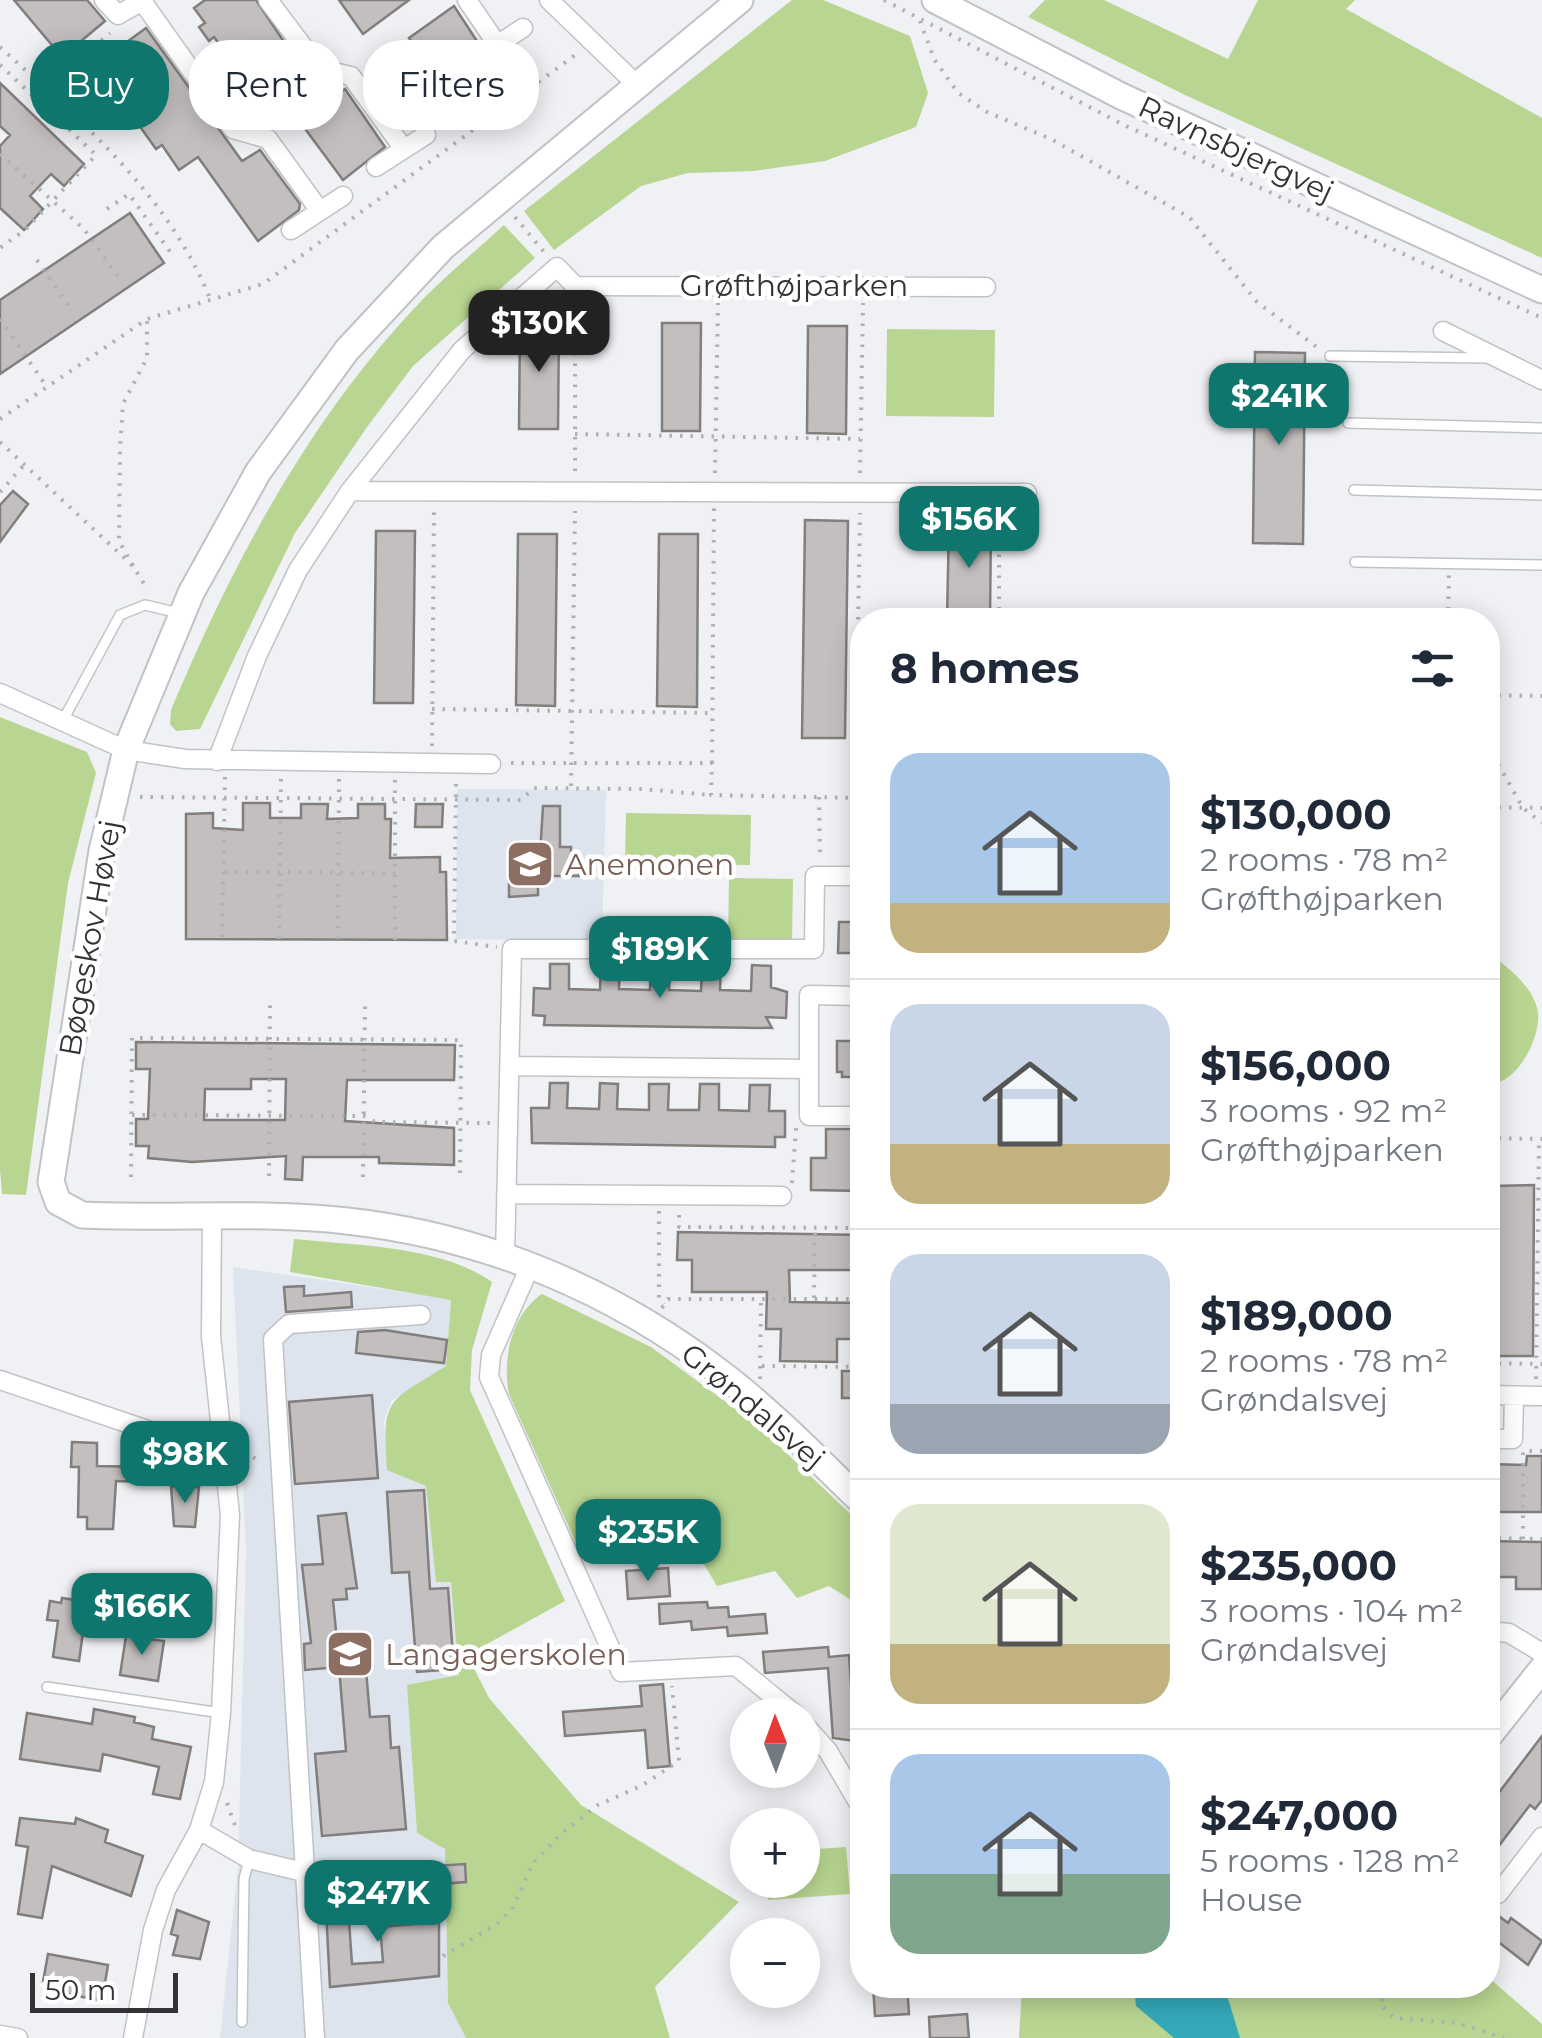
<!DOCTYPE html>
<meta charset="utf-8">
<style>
:root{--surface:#fff;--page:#f2f2f3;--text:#1f2937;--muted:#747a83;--line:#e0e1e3;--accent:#0f766e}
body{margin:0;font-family:Montserrat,sans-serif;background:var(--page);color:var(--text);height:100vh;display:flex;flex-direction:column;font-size:38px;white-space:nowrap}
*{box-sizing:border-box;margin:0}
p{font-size:32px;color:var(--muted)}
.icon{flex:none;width:55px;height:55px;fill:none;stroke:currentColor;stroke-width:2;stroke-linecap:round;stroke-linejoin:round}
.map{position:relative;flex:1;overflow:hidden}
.drawer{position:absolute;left:850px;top:608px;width:650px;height:1390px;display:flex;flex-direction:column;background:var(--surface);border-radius:40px;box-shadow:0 5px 25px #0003}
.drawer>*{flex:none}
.top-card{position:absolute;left:30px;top:40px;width:670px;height:90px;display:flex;gap:20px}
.needle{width:65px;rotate:359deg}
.buttons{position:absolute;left:730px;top:1698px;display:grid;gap:20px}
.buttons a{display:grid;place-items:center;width:90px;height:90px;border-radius:50%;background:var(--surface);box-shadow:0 5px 25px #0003;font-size:50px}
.scale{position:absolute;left:30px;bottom:25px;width:148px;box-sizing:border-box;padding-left:10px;border:5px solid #323334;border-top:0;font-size:28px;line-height:35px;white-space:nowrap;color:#323334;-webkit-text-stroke:8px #fff;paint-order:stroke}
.price{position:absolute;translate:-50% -85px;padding:0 22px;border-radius:20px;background:var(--accent);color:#fff;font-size:32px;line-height:65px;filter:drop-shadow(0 2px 5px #0008)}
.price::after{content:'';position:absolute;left:50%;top:60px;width:30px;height:22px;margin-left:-15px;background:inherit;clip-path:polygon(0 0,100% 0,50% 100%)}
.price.current{background:#222;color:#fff}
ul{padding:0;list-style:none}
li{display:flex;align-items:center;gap:30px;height:250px;padding:0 40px}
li+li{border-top:2px solid var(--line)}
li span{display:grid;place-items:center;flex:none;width:280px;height:200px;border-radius:30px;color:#555}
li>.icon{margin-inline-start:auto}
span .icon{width:120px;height:120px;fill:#fffc;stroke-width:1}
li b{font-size:42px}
h2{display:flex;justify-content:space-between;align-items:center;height:120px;padding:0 40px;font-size:42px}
.tag{padding:0 35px;border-radius:40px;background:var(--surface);box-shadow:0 5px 25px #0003;font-size:35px;line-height:90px}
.tag.current{background:var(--accent);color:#fff}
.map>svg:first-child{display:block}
</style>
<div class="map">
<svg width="1542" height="2038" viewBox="0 0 1542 2038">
<rect width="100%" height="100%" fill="#eff1f4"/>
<path fill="#dee4ed" d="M457,789l149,1 -4,151 -146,-2z
M233,1267l218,32 -5,67 -55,35 -7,20 3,48 39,17 10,96 15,-1 8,95 -52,9 10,148 28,16 3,154 18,35h-246l18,-171 8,-317z"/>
<path fill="#b8d591" d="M792,0h31l87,36 18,57 -12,34 -91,34 -71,10 -66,2 -47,13 -87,64 -30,-39z
M1045,0h59l124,59 30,-59h97l-9,9 196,109v140l-357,-163 -157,-78z
M504,225l31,33 -122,108 -46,61 -72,106 -95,196 -24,2 -6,-7 1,-14c63,-150 140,-295 254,-413 25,-25 53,-48 79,-72z
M887,329l108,1 -1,87 -108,-1z
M0,717l87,35 9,21 -28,110 -42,312 -24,-1 -2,-25z
M626,813l125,2 -1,50 -125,-1z
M729,878l64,1 -1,62h-64z
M1488,953c19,13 47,35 50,60 3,25 -23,75 -50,70z
M294,1239c63,7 145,6 198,43l-20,68 -2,40 95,211 -98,54 22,43 92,107 158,97 -84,85 15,51h-204l-18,-35 -3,-154 -28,-16 -10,-148 52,-10 -8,-93h-15l-10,-96 -39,-16c-5,-73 0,-67 59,-104l5,-66 -161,-28z
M542,1294l109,53 106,78 105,100v82l-33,-21 -32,12 -22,-27 -58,15 -17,-28 -116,3 -75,-167c-7,-34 2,-79 33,-100z
M846,1847l4,47 -82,6 -1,-20h35l1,-30z
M1488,1977l54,47v14h-523l3,-53h466z"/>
<path fill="#33a9ba" d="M1134,1985h90l16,53h-66l-38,-32z"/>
<path fill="#c3bfbe" stroke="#817e7d" stroke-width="2.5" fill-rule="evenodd" d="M14,0h73l18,21 -43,36z
M205,0h51l69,103 20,-14 40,58 -42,33 -60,-81 -21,15 -11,-14 6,-4 -43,-59 -5,4 -10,-14 6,-4 -11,-15z
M339,0h70l-46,34z
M454,6l49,75 -39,31 -55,-74z
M146,28l96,133 18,-11 40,54 -1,6 -41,31 -60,-84 -19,13 -17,-25 -6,4 -43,-60 5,-4 -17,-24z
M0,83l84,81 -20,22 -13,-12 -21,22 13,13 -19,21 -24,-22v-62l10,-11 -10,-9z
M130,213l34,50 -164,111v-74z
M520,321h39l-1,108h-39z
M662,323h39l-1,108h-38z
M808,326h39l-1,108 -39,-1z
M1255,352l50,1 -2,191 -50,-1z
M13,491l15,13 -28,38v-37z
M805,520l43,1 -3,217h-43z
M949,522l42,1 -1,97h-43z
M376,531h39l-2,172h-39z
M518,534h39l-2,172 -39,-1z
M659,534h39l-1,173 -40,-1z
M243,803h27v15h31v-14h27l-1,15 31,-1v-14h27v15h6l-1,39 50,-1v15h6l1,68 -261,-1v-125l27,-1v15l30,2z
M416,804h27l-1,23h-27z
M543,806h17v41h11v12h8v17h-41v19l-29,2v-41l31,-1z
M839,922h23v31h-24z
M550,964h19v25l31,1 1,-26h19l-1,25 31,1 1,-25h19l-1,25 32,1 1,-27 19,1 -1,25 31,1 1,-26 19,1v21l16,5 -1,26 -20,-1 6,11 -228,-3 1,-9 -12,-1 1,-27 16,1z
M837,1041h25v31h-5v5h-15v-5h-5z
M136,1042l319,3 -1,35h-107l-2,41 109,7v37l-75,-2v-6h-76l-1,23 -17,-1 1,-23 -94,6 -44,-4 1,-12h-13v-27h12l2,-50h-14zM251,1079h35l-1,41h-81l1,-31h46z
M550,1083h18l-1,25 32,1 1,-26 18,1 -1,25 32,1v-26h20l-1,26h31l1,-26h19v26l30,1 1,-26h20l-1,26h16v26h-10v10l-243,-4 -1,-35h18z
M826,1129h36v62l-51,-1v-32h15z
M1534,1185l-1,171h-43l1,-170z
M678,1232l184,3v35h-73l1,32 72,1v27l-10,-1v10h-15v23l-57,-1 1,-32h-15l1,-37h-75v-32h-15z
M304,1286v10l47,-4 1,15 -66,5 -2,-25z
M385,1330l62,10 -3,23 -88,-10 2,-21z
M842,1371h20v27h-20z
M372,1395l6,83 -83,6 -6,-82z
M72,1442l25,1v23l49,1v15l-30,-1 -3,48h-26v-12h-9l1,-50h-8z
M1527,1456h15v56h-53l-1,-48 38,1z
M171,1486l28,1 -4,40 -21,-1z
M424,1490l6,99 18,-1 6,81 -37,3 -8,-100 -17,1 -5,-81z
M346,1513l11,75 -11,1 1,10 -14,1 4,41 5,18 23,-1 5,59 19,-1 2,32 8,-1 7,82 -84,7 -7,-82 31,-3 -7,-84 -34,3 -1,-26 7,-1 -9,-78 21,-1 -5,-48z
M1488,1541l54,1v47h-26v-12h-28z
M668,1568l2,28 -42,3 -2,-28z
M97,1578l31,4 -6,48 -38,-5 -5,36 -26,-4 5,-36 -11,-1 3,-19 11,2 1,-5 32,5z
M707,1602l1,6 20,-1 1,10 36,-3 2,19 -39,3 -1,-9 -35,3 -1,-9 -31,3 -1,-20z
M126,1636l38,5 -6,40 -38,-6z
M828,1647l1,10 20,-2 6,86 -22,-3 -5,-70 -63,5 -2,-21z
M663,1684l7,82 -22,2 -3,-38 -80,6 -2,-24 79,-6 -2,-20z
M94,1709l41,8 -1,5 20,5 -2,12 39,8 -11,52 -27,-5 6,-27 -56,-13 -3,17 -80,-12 7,-46 65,11z
M1542,1736v64l-7,9 -5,-4 -42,55v-53z
M20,1818l55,6 1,-6 32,12 -3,12 38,14 -12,40 -79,-30 -10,52 -24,-4 10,-67 -12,-2z
M465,1864l1,18 -38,3 1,7 -51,4 -2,-26z
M369,1887l1,18 -22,2 4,57 31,-2 -3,-35 59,-5v54l-109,11 -5,-97z
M1488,1908l20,15 3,-5 31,23 -14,24 -40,-31z
M177,1910l32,12 -9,37 -27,-4 5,-19 -7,-2z
M48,1954l60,11 -6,36 -38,-8 1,-7 -22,-4z
M873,1985h34l2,29 -34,2z
M967,2014l2,24h-39l-1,-21z"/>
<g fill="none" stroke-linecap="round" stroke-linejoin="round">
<g stroke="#c0c3c5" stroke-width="12">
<path id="lane" d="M1330,356l157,2
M1348,423l194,5
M1354,490l188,5
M1355,562l187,3
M62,722l58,-107 25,-10 34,8
M47,1687l174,26
M242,2022l2,-143 5,-20"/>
</g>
<g stroke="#c0c3c5" stroke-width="21">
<path id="street" d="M104,0l14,15 26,-15
M268,0l52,69 31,7 53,73
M467,0l49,72
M549,0l87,84
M142,1l91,128 35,10 52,72
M500,43l23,-15
M376,167l50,-32
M291,230l52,-34
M1443,331l99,49
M350,491l677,2
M0,693l126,57 59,9 306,5
M217,761l40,-105 41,-86 52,-79 112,-141 95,-83 18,19 411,1
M862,996l-53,-1v121h53
M509,1066l300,3
M506,1194l276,2
M505,1256l7,-307h302l1,-73h47
M531,1264l-40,91 -2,22 132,295 115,-6 60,49
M0,1380l174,59 49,1
M1488,1395l54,1
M1488,1439h25l1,-43
M1488,1631l21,2 33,20
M802,1722l26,29 34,58
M199,1830l50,29 55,13
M1498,1894l44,-57
M0,2035l18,3
M133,2038l20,-108 13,-40 33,-60 15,-48 7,-69 9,-198 -19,-179 1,-121
M315,2038l-42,-699 16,-15 132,-9"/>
</g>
<g stroke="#c0c3c5" stroke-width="29">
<path id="secondary" d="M740,0l-297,247 -96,103 -89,122 -67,121 -65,157 -24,101 -51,331 7,20 24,13c88,4 177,-4 265,6 137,15 266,69 375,153 50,38 95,85 140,128
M935,0l186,96 421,194
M1488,1737l54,-68"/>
</g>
<path stroke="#afb0b3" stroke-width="4" stroke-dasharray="2.5 8" stroke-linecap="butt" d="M884,0l238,124 420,194
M920,21l14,38 24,34 29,19 64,27 138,78 68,85 61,46
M0,47c83,76 168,147 211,254
M0,65l96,90 -71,75 -25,18
M46,89l64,-56
M0,154l84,75 35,49
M107,209l22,-15 42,59
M515,217l29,35
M37,260l33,48
M0,319l47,68
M0,419l147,-100 116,-35 315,-231
M575,434l285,5
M0,442l133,124 15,24
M575,471v-165
M715,473l3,-170
M860,473l3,-170
M0,492l23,-26
M133,566l-14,-25 1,-92 3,-45 24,-46v-38
M999,620v-110
M1448,620l1,-45
M1488,695l54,1
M432,709l280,4
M432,746l2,-235
M1488,746l35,62 19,15
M511,763h201l-1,32 151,3
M712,763l2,-255
M456,784l-2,157 43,6
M571,786l4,-275
M140,797l381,3 13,-12 108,1 69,6
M819,797l1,60
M855,798l5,-285
M1488,807l54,1
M225,872l170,1
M222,937l3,-160
M279,939l2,-160
M338,939l1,-161
M395,940v-161
M132,1115l232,1 11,6 116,1
M1488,1138l54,1
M269,1176l1,-171
M131,1177l1,-139 329,2 -1,139
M363,1177l2,-171
M792,1183l4,-55
M659,1211v88l5,5
M679,1215v12l183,1
M814,1298l1,-70
M662,1308l6,-9h194
M1488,1363l54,1
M762,1366l100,1
M760,1379l1,-80
M1536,1379l3,-240
M244,1452l17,10
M1488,1538l54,1
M1523,1539v-88h19
M227,1803l10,28
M443,1956l54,-32 15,-15 21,-46 29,-30 36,-28 43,-19 38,-25 -7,-75
M1397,1985l-12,7 -5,12 14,14 63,5 47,15"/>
<use href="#lane" stroke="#fff" stroke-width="9"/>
<use href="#street" stroke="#fff" stroke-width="18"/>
<use href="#secondary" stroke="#fff" stroke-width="25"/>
</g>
<defs>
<g id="school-square" transform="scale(2.5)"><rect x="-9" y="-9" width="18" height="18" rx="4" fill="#8d6e63" stroke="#fff"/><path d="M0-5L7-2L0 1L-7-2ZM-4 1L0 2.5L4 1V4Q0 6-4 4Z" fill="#fff"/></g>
</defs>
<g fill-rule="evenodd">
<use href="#school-square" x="530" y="864"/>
<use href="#school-square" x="350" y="1654"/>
</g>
<g text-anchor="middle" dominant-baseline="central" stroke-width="9" stroke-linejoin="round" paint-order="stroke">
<g font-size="30" fill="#323334" stroke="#fff">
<text transform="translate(1236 149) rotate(25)">Ravnsbjergvej</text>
<text x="794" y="285">Grøfthøjparken</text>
<text transform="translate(90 938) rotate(-80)">Bøgeskov Høvej</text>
<text transform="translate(753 1406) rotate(40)">Grøndalsvej</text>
</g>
<g font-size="30" fill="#785e54" stroke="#fff" text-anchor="start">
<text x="565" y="864">Anemonen</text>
<text x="385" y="1654">Langagerskolen</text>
</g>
</g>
</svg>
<div class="buttons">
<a><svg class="needle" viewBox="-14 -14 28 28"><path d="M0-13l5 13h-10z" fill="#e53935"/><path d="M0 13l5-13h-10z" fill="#747a83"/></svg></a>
<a>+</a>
<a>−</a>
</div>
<div class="scale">50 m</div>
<b class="price current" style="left:539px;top:375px">$130K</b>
<b class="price" style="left:1279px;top:448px">$241K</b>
<b class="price" style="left:969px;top:571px">$156K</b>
<b class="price" style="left:660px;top:1001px">$189K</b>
<b class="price" style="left:185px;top:1506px">$98K</b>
<b class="price" style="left:648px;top:1584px">$235K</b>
<b class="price" style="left:142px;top:1658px">$166K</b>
<b class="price" style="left:378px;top:1945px">$247K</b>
<div class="top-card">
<a class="tag current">Buy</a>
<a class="tag">Rent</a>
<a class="tag">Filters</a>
</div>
<section class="drawer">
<h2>8 homes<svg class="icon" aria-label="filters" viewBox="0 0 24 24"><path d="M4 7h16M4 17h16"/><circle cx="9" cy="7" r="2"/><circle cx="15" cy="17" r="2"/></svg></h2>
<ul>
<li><span style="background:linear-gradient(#a9c7e8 75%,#c2b280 0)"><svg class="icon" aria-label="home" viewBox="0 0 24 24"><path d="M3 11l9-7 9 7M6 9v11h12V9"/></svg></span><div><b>$130,000</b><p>2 rooms · 78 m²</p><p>Grøfthøjparken</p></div></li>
<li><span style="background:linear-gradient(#c9d6e8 70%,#c2b280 0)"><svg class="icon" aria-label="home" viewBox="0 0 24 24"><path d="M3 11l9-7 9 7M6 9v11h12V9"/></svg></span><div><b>$156,000</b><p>3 rooms · 92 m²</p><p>Grøfthøjparken</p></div></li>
<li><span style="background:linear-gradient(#c9d6e8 75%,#9aa5b1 0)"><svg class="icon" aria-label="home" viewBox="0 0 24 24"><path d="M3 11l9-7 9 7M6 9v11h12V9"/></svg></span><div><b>$189,000</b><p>2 rooms · 78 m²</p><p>Grøndalsvej</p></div></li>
<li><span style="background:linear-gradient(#dfe7d0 70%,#c2b280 0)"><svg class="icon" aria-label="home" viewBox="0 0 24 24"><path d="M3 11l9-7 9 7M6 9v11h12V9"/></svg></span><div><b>$235,000</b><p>3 rooms · 104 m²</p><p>Grøndalsvej</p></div></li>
<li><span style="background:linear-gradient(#a9c7e8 60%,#7fa58c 0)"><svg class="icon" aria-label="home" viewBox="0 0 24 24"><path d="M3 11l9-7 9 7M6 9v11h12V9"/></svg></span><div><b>$247,000</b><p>5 rooms · 128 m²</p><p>House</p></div></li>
</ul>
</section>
</div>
